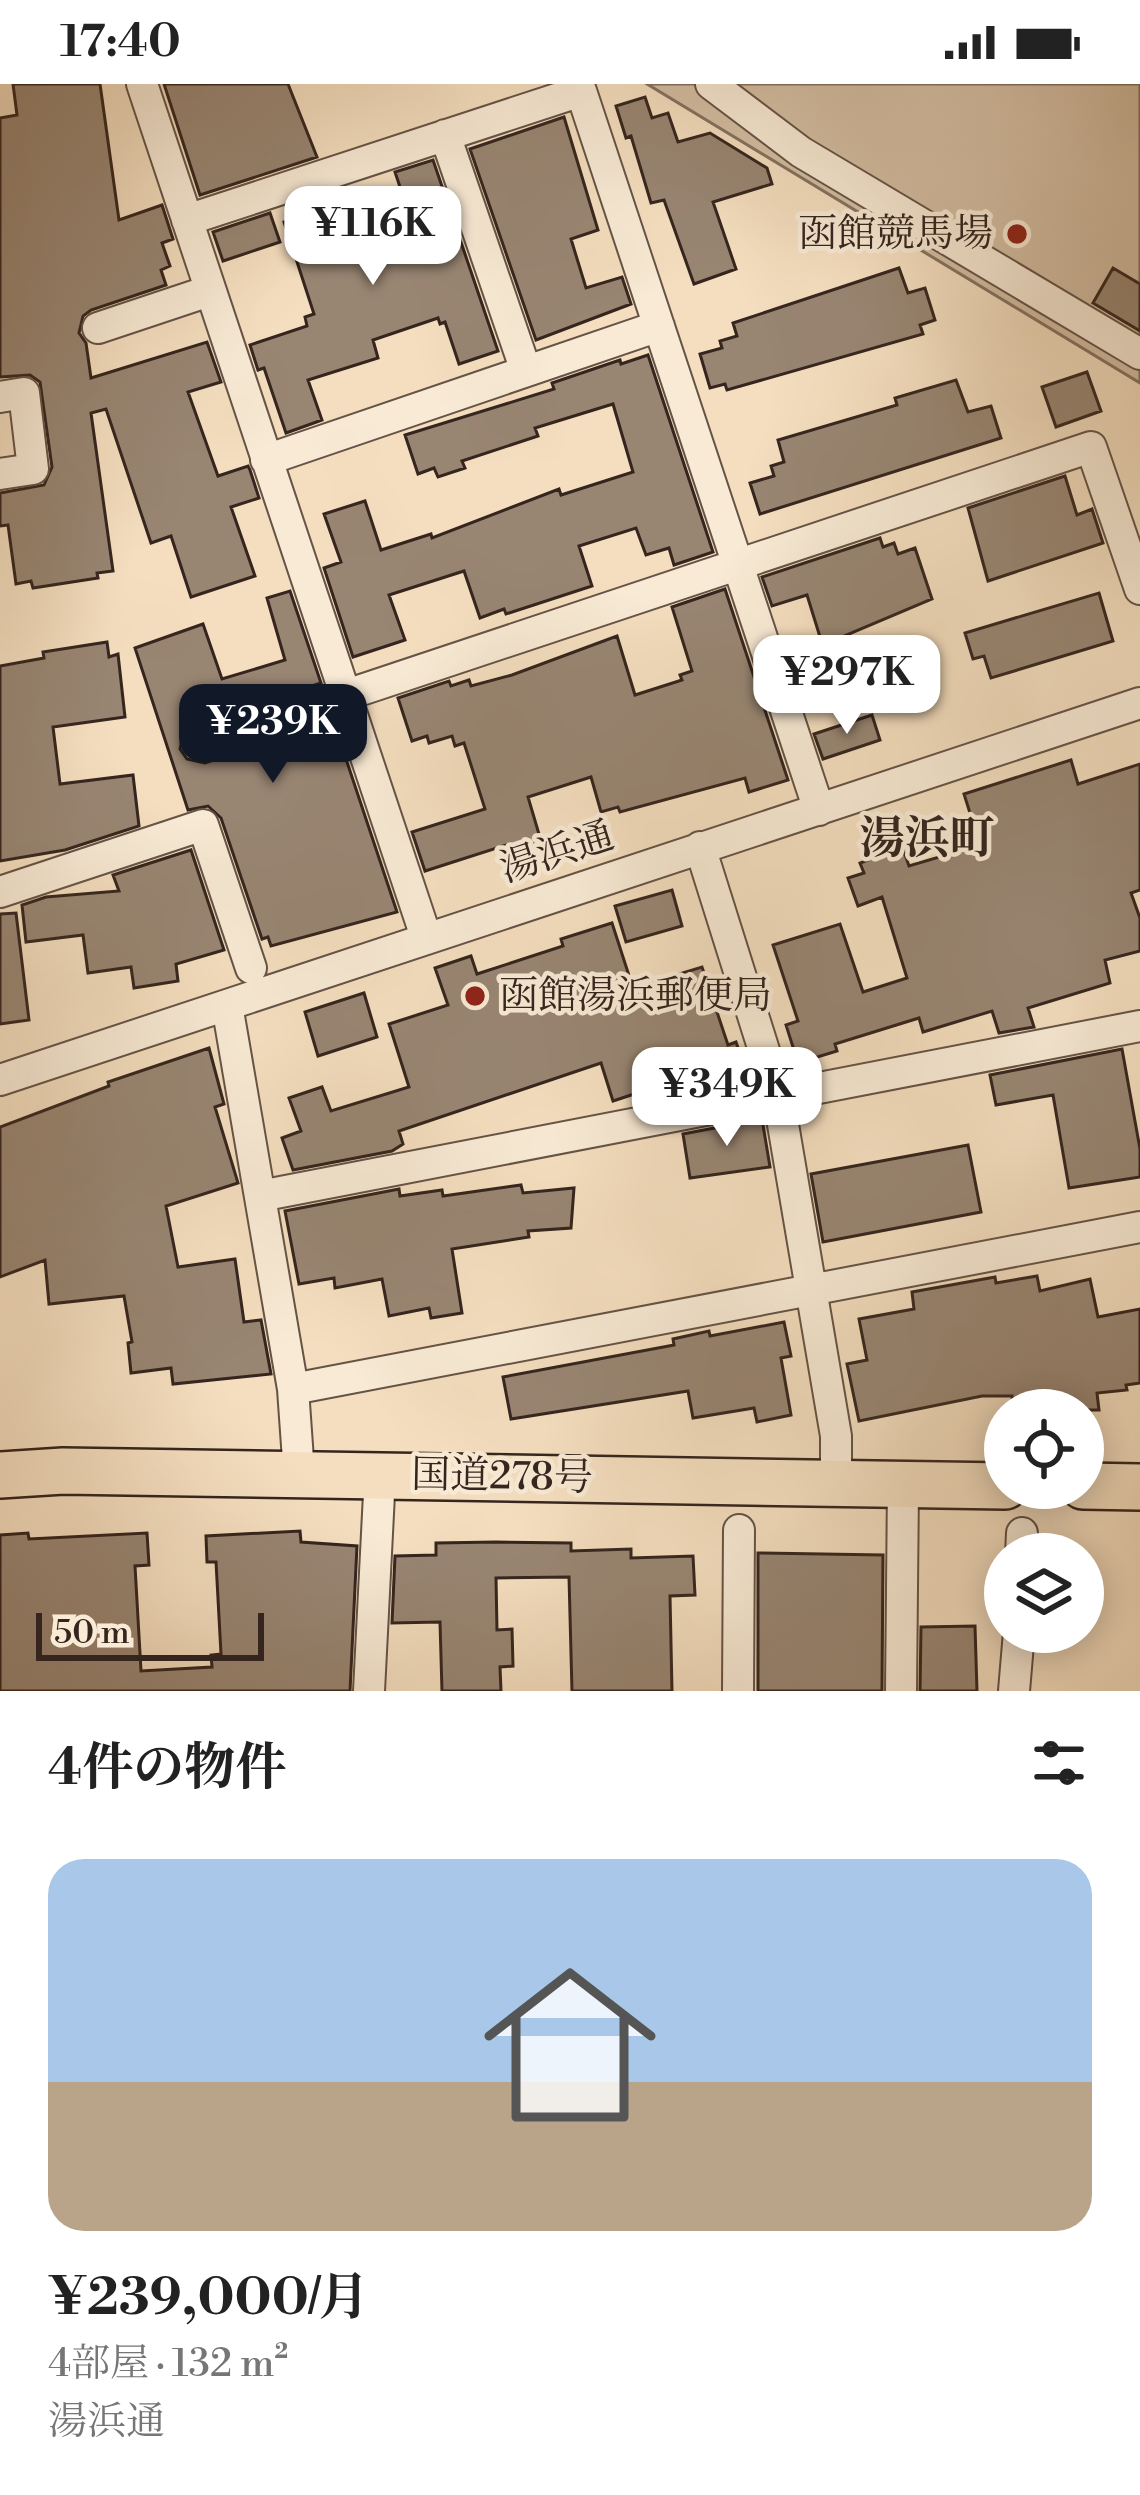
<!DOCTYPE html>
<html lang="ja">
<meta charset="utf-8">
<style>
:root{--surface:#fff;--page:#f6f6f6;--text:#222;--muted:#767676;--line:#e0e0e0;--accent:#111827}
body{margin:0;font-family:"Libre Bodoni","Noto Serif JP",serif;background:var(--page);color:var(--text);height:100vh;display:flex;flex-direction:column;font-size:45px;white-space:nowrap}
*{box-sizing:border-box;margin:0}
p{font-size:39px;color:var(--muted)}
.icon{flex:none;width:66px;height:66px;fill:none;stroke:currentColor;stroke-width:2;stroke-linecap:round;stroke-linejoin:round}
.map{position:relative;height:1607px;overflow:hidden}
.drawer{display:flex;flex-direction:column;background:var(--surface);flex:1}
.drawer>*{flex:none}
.buttons{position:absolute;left:984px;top:1305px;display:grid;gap:24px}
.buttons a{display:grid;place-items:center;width:120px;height:120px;border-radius:50%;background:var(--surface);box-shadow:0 6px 30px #0003;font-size:60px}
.scale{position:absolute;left:36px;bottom:30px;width:228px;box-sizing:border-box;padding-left:12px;border:6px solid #35251e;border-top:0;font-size:33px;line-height:42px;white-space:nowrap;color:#35251e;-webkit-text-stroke:9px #f8ead5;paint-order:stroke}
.price{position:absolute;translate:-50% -102px;padding:0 27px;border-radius:24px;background:#fff;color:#222;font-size:39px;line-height:78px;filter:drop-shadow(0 3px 6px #0008)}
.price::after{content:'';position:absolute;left:50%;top:72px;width:36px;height:27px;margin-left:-18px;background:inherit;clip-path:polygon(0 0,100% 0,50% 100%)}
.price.selected{background:var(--accent);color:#fff}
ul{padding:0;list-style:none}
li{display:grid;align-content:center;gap:24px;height:636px;padding:0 48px}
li+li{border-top:3px solid var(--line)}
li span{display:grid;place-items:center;height:372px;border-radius:36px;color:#555}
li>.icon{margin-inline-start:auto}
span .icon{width:216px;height:216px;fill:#fffc;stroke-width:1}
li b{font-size:51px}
h2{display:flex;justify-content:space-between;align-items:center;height:144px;padding:0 48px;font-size:51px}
.status{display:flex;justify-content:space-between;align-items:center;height:84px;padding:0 60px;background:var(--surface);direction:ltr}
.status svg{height:33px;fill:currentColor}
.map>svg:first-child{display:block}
</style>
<div class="status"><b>17:40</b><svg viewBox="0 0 49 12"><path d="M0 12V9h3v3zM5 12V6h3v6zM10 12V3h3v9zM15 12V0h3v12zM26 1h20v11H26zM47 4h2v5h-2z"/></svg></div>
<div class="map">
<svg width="1140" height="1607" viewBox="0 0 1140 1607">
<rect width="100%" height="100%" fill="#f4debf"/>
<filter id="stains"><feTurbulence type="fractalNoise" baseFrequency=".00167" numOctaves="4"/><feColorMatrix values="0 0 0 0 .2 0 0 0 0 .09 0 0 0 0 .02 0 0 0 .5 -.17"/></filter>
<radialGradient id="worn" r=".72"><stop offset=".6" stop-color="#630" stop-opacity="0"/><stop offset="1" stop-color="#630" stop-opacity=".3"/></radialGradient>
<path fill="#d4bfa4" stroke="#847261" stroke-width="3" d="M647,0h493v299z"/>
<path fill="#988572" stroke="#35251e" stroke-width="3" d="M13,0h87l19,136 43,-15 11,34 -11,4 8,23 -9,4 5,15 -75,25 -8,6 -4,17 7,10 5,35 116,-36 14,40 -33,10 30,84 30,-10 2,4 9,28 -28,9 24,69 -64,21 -20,-61 -20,7 -45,-134 -15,4 22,158 -16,2 1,5 -65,10 -2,-7 -15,3 -8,-59 -8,1v-33l44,-8 8,-18 -12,-85 -10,-7 -30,2v-259l17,-3z
M164,0h124l29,73 -117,38z
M645,13l7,21 16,-5 10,29 32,-9 57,35 5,16 -59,18 23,67 -42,15 -30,-84 -13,3 -20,-67 -5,2 -10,-32z
M564,33l34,113 -27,9 15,49 36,-11 9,27 -95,36 -66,-191z
M433,76l65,191 -39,13 -14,-42 -5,2 -2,-6 -65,22 5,18 -70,22 14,40 -36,13 -22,-65 -6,2 -8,-25 57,-19 -2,-9 9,-3 -30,-92 116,-35 -5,-15z
M270,129l10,29 -57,19 -10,-29z
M899,184l9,25 17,-5 10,32 -15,5 3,9 -196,56 -2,-6 -15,4 -10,-34 22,-6 -2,-7 17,-5 -4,-13z
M1113,184l27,16v47l-47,-28z
M648,271l65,197 -39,13 -5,-17 -23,7 -10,-27 -57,18 13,40 -86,28 -2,-5 -24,9 -16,-47 -75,24 16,45 -52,17 -29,-89 17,-6 -17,-48 41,-13 16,49 50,-16 1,4 127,-49 2,6 72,-23 -20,-68 -78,24 3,8 -76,25 3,7 -27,9 -4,-9 -16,6 -13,-39 149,-46 -2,-6 68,-23 1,4z
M1087,288l14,39 -45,16 -14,-40z
M956,296l12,32 23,-6 10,32 -241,76 -10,-31 24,-7 -3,-10 13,-4 -6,-22 119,-35 -2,-7z
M1065,392l12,39 15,-6 11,34 -115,38 -20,-73z
M880,454l3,9 11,-4 4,11 17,-6 17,51 -88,37 11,36 -56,16 -8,-24 34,-11 -18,-58 -35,11 -10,-29z
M725,505l63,191 -39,12 -4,-14 -125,34 -2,-5 -17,5 -10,-35 -63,20 16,54 -29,10 -6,-17 -84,27 -13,-39 73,-23 -21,-66 -9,3 -3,-10 -23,7 -2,-7 -15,5 -14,-43 51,-17 2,5 18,-6 2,6 41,-11 105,-39 18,59 47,-15 -2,-5 12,-4 -20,-64z
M290,507l31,92 -128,42 -9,7 -4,17 7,10 18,4 128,-43 64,192 -126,34 -3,-9 -6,2 -41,-121 -13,-12 -20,4 -53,-162 68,-24 19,55 63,-19 -18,-62z
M1099,509l14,48 -122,37 -7,-22 -11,3 -8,-26z
M107,558l2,15 9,-3 7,63 -72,10 7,57 73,-9 6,51 -74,24 -65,11v-195l44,-8 -1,-6z
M872,631l8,25 -57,19 -9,-25z
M1071,676l7,24 62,-20v126l-9,3 9,25v33l-35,9 5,23 -82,25 6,19 -35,6 -7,-22 -69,21 -4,-14 -84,26 2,7 -39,12 -12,-38 12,-4 -25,-76 67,-21 23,68 44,-14 -25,-81 -24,9 -10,-28 16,-5 -4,-10 8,-3 -5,-15 34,-13 12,34 71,-21 -16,-51z
M191,766l33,100 -48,14 2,17 -44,7 -3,-21 -43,6 -5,-38 -57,7 -4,-37 24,-8 73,-6 -6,-16z
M672,806l10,36 -56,16 -11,-36z
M16,829l13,107 -29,4v-110z
M612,839l21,65 69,-21 26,78 8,-3 14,40 -43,8 -6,-18 -88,29 -12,-38 -202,68 4,13 -11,7 -99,19 -11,-32 19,-7 -12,-33 33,-11 9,24 78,-24 -20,-63 59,-19 -13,-37 36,-12 6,18 86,-28 -2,-7z
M364,909l13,44 -59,19 -13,-44z
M209,964l15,56 -9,3 23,76 -72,23 12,61 57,-8 9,63 17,-2 10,54 -98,10 -2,-16 -40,5 -3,-30 4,-1 -8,-46 -75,8 -4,-44 -45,17v-150l109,-41 -1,-4z
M1122,965l18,100v28l-71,11 -16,-93 -57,10 -6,-30z
M762,1035l8,48 -80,11 -7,-44z
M968,1061l13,67 -158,30 -12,-68z
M521,1101l2,8 51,-5 -3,40 -43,3 1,6 -77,12 10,64 -31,5 -2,-10 -40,8 -7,-37 -47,9 -1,-10 -35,6 -14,-73 114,-22 1,7 42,-6 1,6z
M1037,1192l3,15 50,-12 8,38 42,-8v74l-14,2 1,5 -30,3 2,17h-86l-1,-14h-30l-123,25 -12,-57 20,-4 -8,-41 55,-10 -2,-17 83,-15 1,6z
M784,1238l7,34 -10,2 10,57 -34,7 -3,-14 -61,10 -5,-27 -177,28 -8,-42 171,-32 -1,-6 36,-8 1,5z
M300,1447l1,11 56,4 -7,145h-350v-156l28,-2 1,6 118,-6 2,32 -14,1 6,105 71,-4 -1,-12 10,-1 -5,-92h-9l-1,-26z
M496,1458l75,1v8l60,-2v9l62,-2 2,39 -25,1 2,95h-100l-3,-114 -73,1 1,52 15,-1 1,37 -13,1 1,24h-59l-2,-69 -48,1 3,-67 41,-1v-12z
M758,1469l125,2 -1,136h-124z
M975,1542l2,65h-57l1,-64z"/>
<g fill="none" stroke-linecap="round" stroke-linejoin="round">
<g stroke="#655346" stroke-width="34">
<path id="minor" d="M142,0l284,853
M711,0l90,68 339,202
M445,51l81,236
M187,136l394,-129 238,719
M98,244l111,-37
M0,313l24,-4 9,76 -33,5
M266,376l393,-134
M199,660l892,-297 49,142
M700,763l78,248 58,341v50
M0,808l203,-67 48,143
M227,921l66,384 6,85
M0,996l1140,-377
M260,1112l880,-170
M293,1305l847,-162
M1021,1470l1,-21
M369,1607l11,-217
M738,1607l1,-161
M901,1607l2,-205
M1014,1607l5,-59"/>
</g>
<g stroke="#35251e" stroke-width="50">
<path id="highway" d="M0,1391l63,-4 942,15
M1083,1402l57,1"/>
</g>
<use href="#minor" stroke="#f8ead5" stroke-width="30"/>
<use href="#highway" stroke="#f4debf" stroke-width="45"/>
</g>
<g fill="#8f2418" stroke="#f8ead5" stroke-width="4.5">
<circle cx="1017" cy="150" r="12"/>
<circle cx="475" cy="912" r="12"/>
</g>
<g text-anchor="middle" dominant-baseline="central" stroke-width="9" stroke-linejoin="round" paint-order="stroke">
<g font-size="39" fill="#35251e" stroke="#f8ead5" text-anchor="end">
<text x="993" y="150">函館競馬場</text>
<text x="499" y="912" text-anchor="start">函館湯浜郵便局</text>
</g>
<g font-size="39" fill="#35251e" stroke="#f8ead5">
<text transform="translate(557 769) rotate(-18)">湯浜通</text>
<text transform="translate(502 1393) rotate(1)">国道278号</text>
</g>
<g font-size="45" font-weight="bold" fill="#35251e" stroke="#f8ead5">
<text x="927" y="755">湯浜町</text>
</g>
</g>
<rect width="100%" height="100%" filter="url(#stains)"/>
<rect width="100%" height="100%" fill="url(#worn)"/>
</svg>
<div class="buttons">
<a><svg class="icon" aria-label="locate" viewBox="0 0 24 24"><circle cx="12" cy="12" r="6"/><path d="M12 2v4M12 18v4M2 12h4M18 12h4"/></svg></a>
<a><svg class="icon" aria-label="layers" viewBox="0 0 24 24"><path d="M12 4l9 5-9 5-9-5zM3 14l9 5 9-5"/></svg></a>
</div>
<div class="scale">50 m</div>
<b class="price" style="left:373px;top:204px">¥116K</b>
<b class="price" style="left:847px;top:653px">¥297K</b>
<b class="price selected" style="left:273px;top:702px">¥239K</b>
<b class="price" style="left:727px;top:1065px">¥349K</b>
</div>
<section class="drawer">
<h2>4件の物件<svg class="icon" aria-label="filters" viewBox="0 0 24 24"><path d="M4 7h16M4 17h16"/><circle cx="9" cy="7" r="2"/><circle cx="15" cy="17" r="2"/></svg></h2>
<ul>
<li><span style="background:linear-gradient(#a9c7e8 60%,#b9a48a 0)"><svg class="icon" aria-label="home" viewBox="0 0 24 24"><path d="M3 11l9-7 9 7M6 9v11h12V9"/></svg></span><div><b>¥239,000/月</b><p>4部屋 · 132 m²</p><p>湯浜通</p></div></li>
</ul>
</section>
